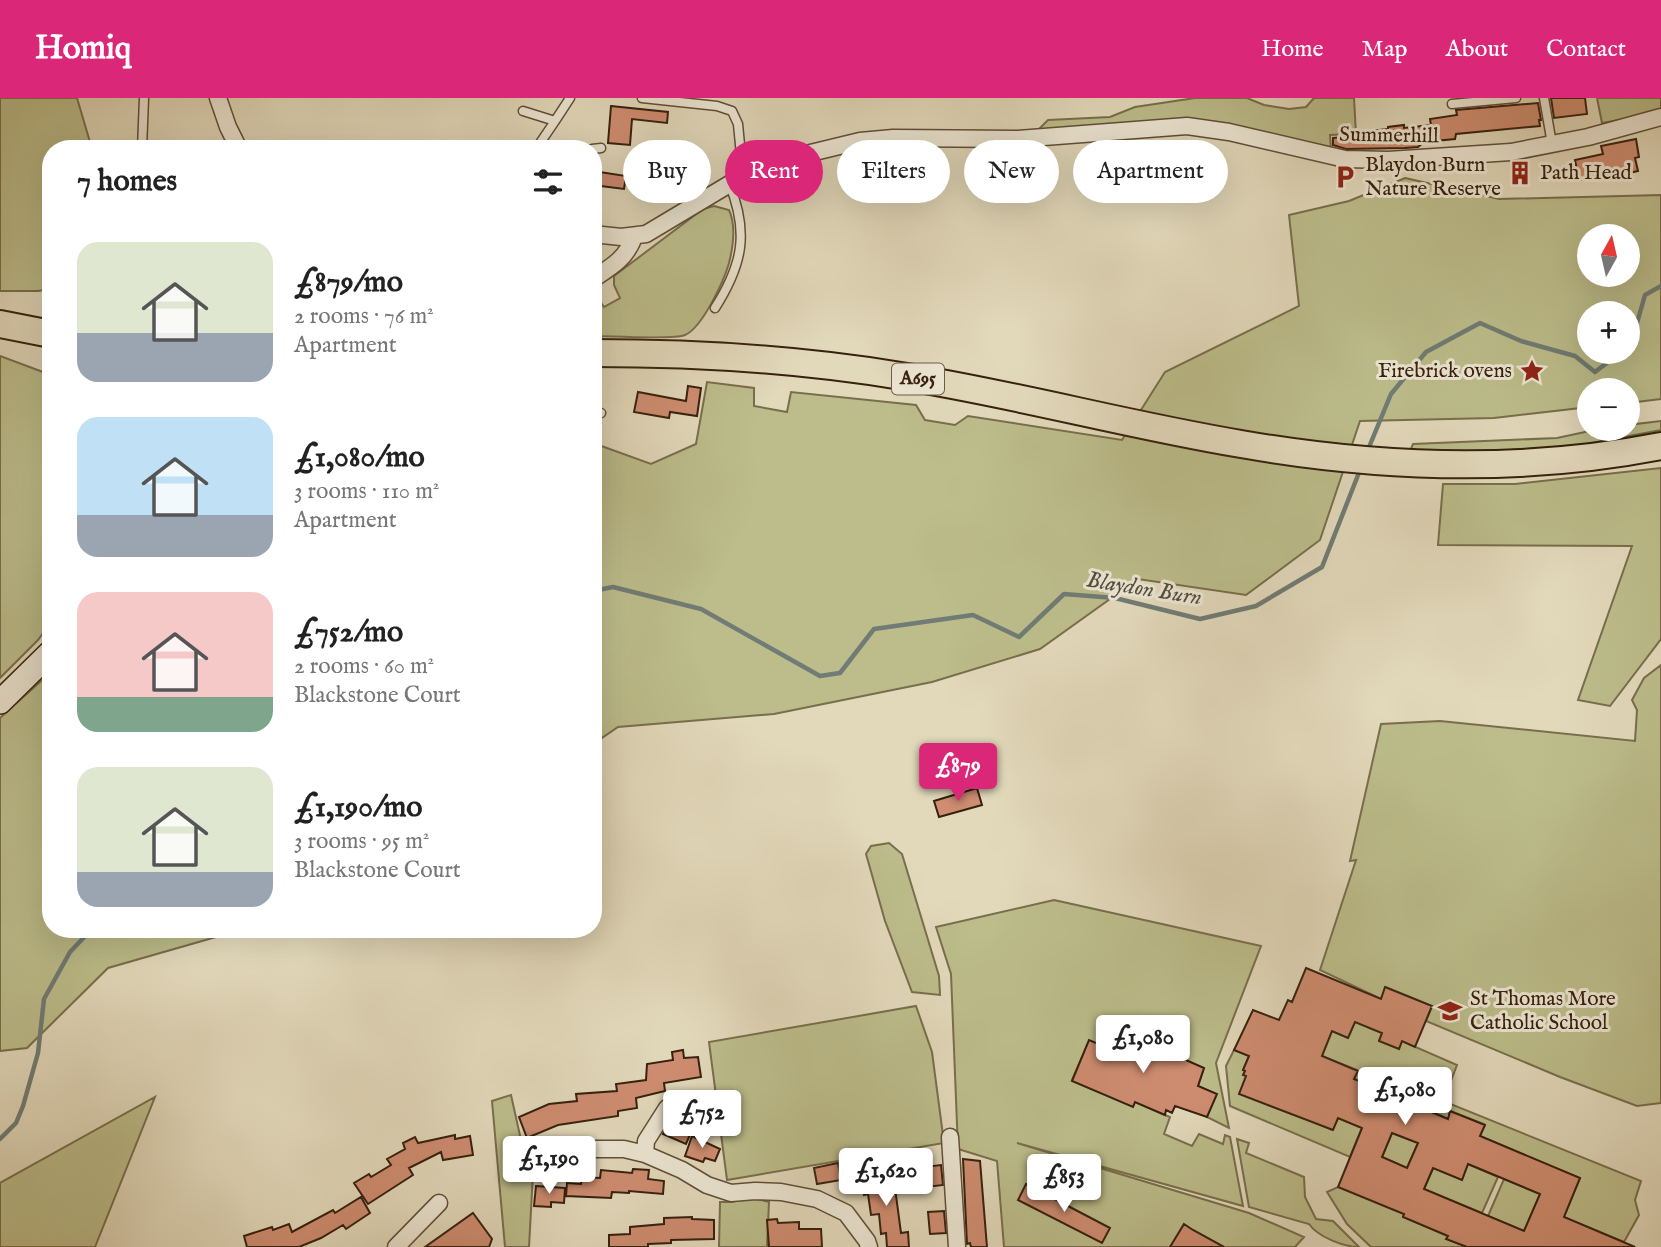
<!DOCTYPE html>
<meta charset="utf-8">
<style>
:root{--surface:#fff;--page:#f2f2f2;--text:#222;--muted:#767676;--accent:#db2777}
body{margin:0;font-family:"IM FELL English",serif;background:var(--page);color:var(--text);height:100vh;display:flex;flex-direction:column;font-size:26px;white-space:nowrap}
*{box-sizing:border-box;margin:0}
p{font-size:23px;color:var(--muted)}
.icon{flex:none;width:38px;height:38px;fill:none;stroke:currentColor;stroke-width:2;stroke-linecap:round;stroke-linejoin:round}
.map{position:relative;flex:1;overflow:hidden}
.side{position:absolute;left:42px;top:42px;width:560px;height:798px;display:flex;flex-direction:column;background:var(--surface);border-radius:28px;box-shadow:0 7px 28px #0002}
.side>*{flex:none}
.banner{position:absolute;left:623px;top:42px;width:665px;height:63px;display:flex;gap:14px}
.needle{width:46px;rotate:8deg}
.fabs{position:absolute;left:1577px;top:126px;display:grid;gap:14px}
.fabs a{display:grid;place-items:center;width:63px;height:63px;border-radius:50%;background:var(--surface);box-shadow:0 7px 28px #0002;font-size:35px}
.price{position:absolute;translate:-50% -60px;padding:0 16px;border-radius:7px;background:#fff;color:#222;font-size:23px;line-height:46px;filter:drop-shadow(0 2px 4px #0008)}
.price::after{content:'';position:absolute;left:50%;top:42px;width:21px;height:16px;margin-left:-10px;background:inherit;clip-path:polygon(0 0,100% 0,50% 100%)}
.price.on{background:var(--accent);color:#fff}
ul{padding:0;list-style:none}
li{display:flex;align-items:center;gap:21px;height:175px;padding:0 35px}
li span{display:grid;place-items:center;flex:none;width:196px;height:140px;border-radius:21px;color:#555}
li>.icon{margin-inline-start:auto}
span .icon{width:84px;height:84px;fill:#fffc;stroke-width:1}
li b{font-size:30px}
h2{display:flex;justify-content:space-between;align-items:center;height:84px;padding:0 35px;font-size:30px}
.tag{padding:0 24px;border-radius:32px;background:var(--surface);box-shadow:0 7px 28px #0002;font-size:24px;line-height:63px}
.tag.on{background:var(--accent);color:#fff}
header{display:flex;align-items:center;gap:42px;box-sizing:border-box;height:98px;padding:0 35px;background:var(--accent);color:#fff}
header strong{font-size:33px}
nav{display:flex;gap:38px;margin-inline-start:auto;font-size:24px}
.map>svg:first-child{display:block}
</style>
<header>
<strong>Homiq</strong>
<nav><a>Home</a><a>Map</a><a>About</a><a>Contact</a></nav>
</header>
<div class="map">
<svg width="1661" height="1149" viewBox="0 0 1661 1149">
<rect width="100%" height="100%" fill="#e2d9bb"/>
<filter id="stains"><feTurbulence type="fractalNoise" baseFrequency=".00286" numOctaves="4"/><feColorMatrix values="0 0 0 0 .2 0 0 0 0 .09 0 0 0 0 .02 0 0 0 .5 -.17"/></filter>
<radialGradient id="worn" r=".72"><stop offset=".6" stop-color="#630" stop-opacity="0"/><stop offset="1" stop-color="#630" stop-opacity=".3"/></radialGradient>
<path fill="#bcbd8b" stroke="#796e4c" stroke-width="2" fill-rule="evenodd" d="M0,0h77l15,51h-41v140l-13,2h-38z
M1195,0h52l17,7 25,4 17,-2 8,-9h40l2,36 -26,1 1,14 -129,-28 -166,11 12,-12 62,-3 25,-10z
M1597,0h64v11l-17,7 -42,7z
M1405,80l94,21 162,-4v204l-33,4v-13h-39v17l-95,11 -134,3 -40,119 -74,55 -108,-16 -98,70 -108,33 -158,32 -156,13 -25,17v-301l58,21 45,-20 11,-62 47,6v18l33,6 4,-20 125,13 9,15 30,5 13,-9 154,24 43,-68 134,-66 -10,-91 60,-14zM1589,138h39v39h-39zM1589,215h39v39h-39z
M714,108l15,4c7,15 4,37 0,53 -5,18 -27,65 -44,72 -10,5 -76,1 -92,1v-39h4l7,10 16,-9 -6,-13v-9l89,-67z
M0,258l51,19v247l-13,18 -38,38z
M1661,323v9l-85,16 -113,7 -53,-2 3,-7 144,-6 42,-9h29v-4z
M1661,370v171l-51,67 -32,-6 54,-154 -194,-1 5,-61h72z
M1661,567v438l-24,3 -77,-29 -134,-56 6,-15 -46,-19 -5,12 -61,-29 36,-110 -6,1 31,-137 59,-3 195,20 2,-31 -5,-10 12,-22z
M51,574v257h193l-136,39 -81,80 -27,3v-333z
M889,745l13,11 37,122 1,19 -28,-3 -27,-71 -19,-67 5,-8z
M1054,802l207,46 -45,117 13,65 -22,-11 9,-23 -18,-8 6,-18 -93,-41 -8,19 -14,-5 -17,39 63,22 35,15 -6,17 28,12 7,-12 24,10 2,-9 5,2 13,69 -226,-63 232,70 55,24 -9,10h-291l-7,-86 -39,-12 -7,-175 -15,-47z
M916,908l16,46 12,91 -217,37 -18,-138z
M1357,919l12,11 13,5 -3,8 20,8 3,-8 55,24 -14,36 198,80 -6,19 4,15 -15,27 -80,-33 24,-3 12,-28 -100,-42 4,-12 -33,-13 -3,8 -94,-40 3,-9 -35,-14 10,-25 16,7z
M1234,952l15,6 -6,14 54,45 35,15 6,-12 24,10 -12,29 -120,-51 -4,-40z
M511,997l10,45 7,4 8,21 -3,8 -4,74h-24l-13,-146z
M155,999l-60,150h-95v-64z
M1392,1035l26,10 -11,25 -25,-11z
M1237,1041l12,4 -3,10 58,24 1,20 11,22 17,2 26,26c-15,0 -41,-10 -50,-23l-60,-17z
M1440,1055l1,18 21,9 6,-16 30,13 -16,36 -58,-24z
M1504,1081l36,15 -16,37 -36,-15z
M1338,1089l66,27 -1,3 45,19 -1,3 20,8h-96l-24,-23 -20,-32z
M750,1099l19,5 -2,45h-48l1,-45h12z"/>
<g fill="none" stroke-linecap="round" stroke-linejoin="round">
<path stroke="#707c75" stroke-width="4.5" d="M1628,248l3,-2 14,-49 16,-9
M1367,354l24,-58 35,-42 54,-29 41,18 54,15 20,16 26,-20
M593,493l20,-4 88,22 119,67 20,-3 34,-44 99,-14 46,22 45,-43 51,4 85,21 56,-13 66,-39 38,-97
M0,1041l16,-16 7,-17 15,-53 6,-54 26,-47 18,-19 16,-4"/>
</g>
<path fill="#cf8d71" stroke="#36200e" stroke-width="2" fill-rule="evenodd" d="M1551,0h34l2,16 -33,4z
M1538,5l3,17h-2l1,6 -84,8 -1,5 -31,3 -6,5 -13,1 -59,1 -13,-4v-7l37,-3v-4l18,-2v-2l16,-2v3l27,-3 -1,-6 27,-4 -1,-5z
M611,8l57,6 -1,11 -35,-4 -2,26 -22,-2z
M1636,41l3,18 -4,1 3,13 -30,7v-4l-29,6 -4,-20 28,-6 -2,-8z
M636,54l40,17 -6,13 -40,-17z
M593,73l33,5 -2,13 -31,-4z
M688,288l13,2 -4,28 -27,-4 -1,6 -35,-6 4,-20 48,9z
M977,690l5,17 -43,12 -5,-16z
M1306,870l75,31 4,-12 47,19 -17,41 -13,-6 -3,8 -20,-8 3,-8 -27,-11 -7,16 -16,-7 -10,25 36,15 -4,8 94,40 2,-8 35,14 -5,11 100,42 -16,39 71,30h-168l-21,-8 2,-3 -45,-19 1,-3 -66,-27 24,-59 -24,-10 -5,12 -94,-36 7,-18 -3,-1 2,-4 -2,-1 6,-14 -15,-6 19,-40 26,10 9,-20 4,2zM1392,1035l26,10 -11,25 -25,-11zM1468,1066l72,30 -16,37 -100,-42 9,-21 29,12z
M1111,929l93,41 -6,18 19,8 -10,23 -32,-11 -3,7 -6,-3 -1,5 -30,-13 -2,5 -61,-26 17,-41 14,6z
M683,952l1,8 14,-1 3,20 -37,6 1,8 -29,7 1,10 -19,3v5l-60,9 -31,13 -8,-21 30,-13 28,-3 -1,-7 41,-3 -1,-7 30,-4 1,-16 26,-4 -1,-8z
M677,1017l18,8 -9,21 -23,-10 7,-11 3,1z
M455,1037v4l15,-3 3,19 -30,5 -2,-8 -32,16 4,7 -45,29 -14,-21 15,-9 2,3 20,-12 -4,-6 18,-10 -2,-6 12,-6 3,6z
M692,1038l28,13 -5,12 -10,-3 -2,4 -18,-6z
M963,1061l17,2 7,86h-16l-1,-4 -3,1z
M838,1065l3,17 -24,4 -3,-16z
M941,1067l2,20 -16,2 -3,-20z
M633,1071l16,1 -1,9 16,2 -1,13 -34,-3v2l-17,-1 -1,6 -45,-2 1,-13 14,1 1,-7 18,1 1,-8 31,3z
M893,1075l8,60 7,-1 1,15h-22l-1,-14 -5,1 -2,-20 -8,1 -3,-21 -4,1 -3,-17z
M1026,1086l84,44 -8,15 -84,-43z
M536,1088l29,2 -1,15 -13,-1v5l-17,-1z
M361,1099l9,16 -24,16 -3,-4 -22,13 -22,9h-52l-3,-11 28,-9 1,3 16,-6 3,8 41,-22 2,3z
M944,1113l2,22 -16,1 -2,-22z
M473,1115l19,26 -3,8h-64z
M692,1119v2l22,1v19l-43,1v3l-23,1v3h-39v-12l21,-1v-7l34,-3v-6z
M777,1121l1,4 21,-1v7h22l1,18h-53l-2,-27z
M1184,1126l9,6 31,17h-54z"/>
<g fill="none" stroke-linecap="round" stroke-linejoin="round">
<g stroke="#614e39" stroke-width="11">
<path id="lane" d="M642,0l75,8 15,5 6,13 5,52
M1544,0l8,46
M1452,6l64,-6
M523,13l32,10 15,-23
M142,51l2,-51
M536,51l19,-28
M592,51l9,-1
M715,210c28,-44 34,-76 14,-125
M593,313l8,2"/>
</g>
<g stroke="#614e39" stroke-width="19">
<path id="street" d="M218,0l10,29 11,22
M593,136l28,3 25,-3 97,-58 51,-19 66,-16 33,-3 125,1 169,-13 42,6 116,27 43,1 123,-8 77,-15 73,-20
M593,181c18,-12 33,-20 41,-42
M950,1039l7,110
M645,1056l1,-13 21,-33
M547,1069l22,-13 23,-5h32l21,5 37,16 25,15 24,8 24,-2 26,1 36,7 29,14 21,28 2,6
M396,1149l43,-44"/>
</g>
<g stroke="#36200e" stroke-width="26">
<path id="secondary" d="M0,604l51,-50"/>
</g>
<g stroke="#36200e" stroke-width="30">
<path id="primary" d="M0,226l51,10
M593,255c104,0 206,6 308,23 114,18 226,49 340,68 138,24 282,29 420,2"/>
</g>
<use href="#lane" stroke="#ece6d3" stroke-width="8"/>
<use href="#street" stroke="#ece6d3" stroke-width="16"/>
<use href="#secondary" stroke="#ece6d3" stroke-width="23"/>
<use href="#primary" stroke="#e2d9bb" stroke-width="26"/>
</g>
<defs>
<g id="building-bare" transform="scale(1.89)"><path d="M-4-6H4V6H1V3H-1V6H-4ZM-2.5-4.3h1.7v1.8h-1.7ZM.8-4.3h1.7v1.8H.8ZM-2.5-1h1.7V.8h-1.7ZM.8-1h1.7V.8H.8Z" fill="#8f2418" stroke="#ece6d3" stroke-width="2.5" paint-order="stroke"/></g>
<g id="parking-bare" transform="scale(1.89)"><path d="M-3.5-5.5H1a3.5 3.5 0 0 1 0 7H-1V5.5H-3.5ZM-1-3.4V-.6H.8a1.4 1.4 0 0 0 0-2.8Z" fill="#8f2418" stroke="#ece6d3" stroke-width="2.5" paint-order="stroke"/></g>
<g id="sight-bare" transform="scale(1.89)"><path d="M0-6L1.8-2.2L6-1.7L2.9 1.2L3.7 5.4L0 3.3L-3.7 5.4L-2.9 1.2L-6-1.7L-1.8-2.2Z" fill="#8f2418" stroke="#ece6d3" stroke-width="2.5" paint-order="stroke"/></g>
<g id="school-bare" transform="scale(1.89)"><path d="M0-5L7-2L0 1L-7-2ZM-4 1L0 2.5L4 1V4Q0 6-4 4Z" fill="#8f2418" stroke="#ece6d3" stroke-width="2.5" paint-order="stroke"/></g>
</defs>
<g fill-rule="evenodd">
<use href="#building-bare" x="1520" y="75"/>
<use href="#parking-bare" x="1345" y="79"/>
<use href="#sight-bare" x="1532" y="273"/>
<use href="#school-bare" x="1450" y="913"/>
</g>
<g text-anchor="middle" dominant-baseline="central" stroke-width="6" stroke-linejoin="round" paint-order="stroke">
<rect fill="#ece6d3" stroke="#6d5b49" stroke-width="2" x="892" y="265.5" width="52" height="31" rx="5"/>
<g font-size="19" font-weight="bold" fill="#36200e">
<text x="918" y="281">A695</text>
</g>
<g font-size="21" fill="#36200e" stroke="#ece6d3">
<text transform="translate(1389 38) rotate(1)">Summerhill</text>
</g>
<g font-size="21" fill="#36200e" stroke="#ece6d3" text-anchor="start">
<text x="1365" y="67">Blaydon Burn<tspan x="1365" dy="24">Nature Reserve</tspan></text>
<text x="1540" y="75">Path Head</text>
<text x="1512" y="273" text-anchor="end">Firebrick ovens</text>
<text x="1470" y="901">St Thomas More<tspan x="1470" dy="24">Catholic School</tspan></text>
</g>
<g font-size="23" font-style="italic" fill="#534e41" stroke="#ece6d3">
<text transform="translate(1144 491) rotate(9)">Blaydon Burn</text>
</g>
</g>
<rect width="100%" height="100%" filter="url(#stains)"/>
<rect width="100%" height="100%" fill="url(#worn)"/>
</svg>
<div class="fabs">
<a><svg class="needle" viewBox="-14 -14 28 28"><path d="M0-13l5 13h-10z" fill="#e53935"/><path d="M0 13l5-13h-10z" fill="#767676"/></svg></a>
<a>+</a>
<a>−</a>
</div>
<b class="price on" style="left:958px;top:705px">£879</b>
<b class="price" style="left:1143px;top:977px">£1,080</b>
<b class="price" style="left:1405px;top:1029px">£1,080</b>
<b class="price" style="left:702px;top:1052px">£752</b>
<b class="price" style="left:549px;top:1098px">£1,190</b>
<b class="price" style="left:886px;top:1110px">£1,620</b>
<b class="price" style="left:1064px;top:1116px">£853</b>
<div class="banner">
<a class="tag">Buy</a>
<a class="tag on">Rent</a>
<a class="tag">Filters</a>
<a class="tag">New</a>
<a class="tag">Apartment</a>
</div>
<section class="side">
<h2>7 homes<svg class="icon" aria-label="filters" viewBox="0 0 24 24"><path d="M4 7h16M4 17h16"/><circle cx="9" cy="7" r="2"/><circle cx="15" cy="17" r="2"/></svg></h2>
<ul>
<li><span style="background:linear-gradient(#dfe7d0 65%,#9aa5b1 0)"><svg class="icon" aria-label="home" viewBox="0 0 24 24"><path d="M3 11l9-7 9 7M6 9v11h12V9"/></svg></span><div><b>£879/mo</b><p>2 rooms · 76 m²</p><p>Apartment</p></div></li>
<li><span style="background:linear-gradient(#bfe0f5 70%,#9aa5b1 0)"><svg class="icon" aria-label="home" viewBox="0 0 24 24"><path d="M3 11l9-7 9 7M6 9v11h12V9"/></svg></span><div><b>£1,080/mo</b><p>3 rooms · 110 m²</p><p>Apartment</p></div></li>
<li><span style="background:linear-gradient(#f6c9c9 75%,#7fa58c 0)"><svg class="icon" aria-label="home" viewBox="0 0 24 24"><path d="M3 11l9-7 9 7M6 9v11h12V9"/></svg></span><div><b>£752/mo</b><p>2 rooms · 60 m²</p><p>Blackstone Court</p></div></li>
<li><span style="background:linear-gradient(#dfe7d0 75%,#9aa5b1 0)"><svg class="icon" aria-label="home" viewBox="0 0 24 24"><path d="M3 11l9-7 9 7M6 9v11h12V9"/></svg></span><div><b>£1,190/mo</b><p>3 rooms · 95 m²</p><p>Blackstone Court</p></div></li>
</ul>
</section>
</div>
